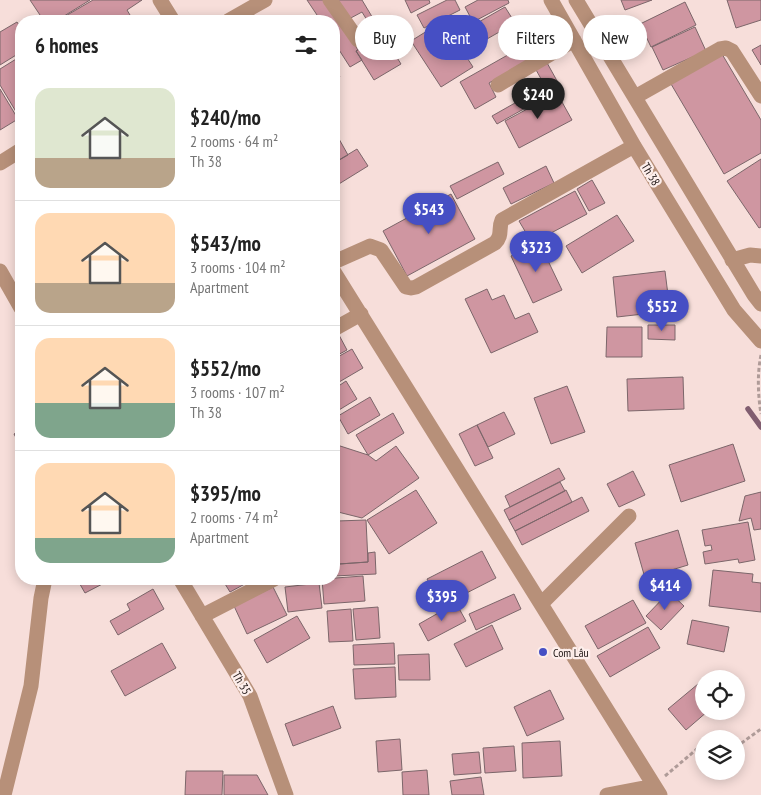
<!DOCTYPE html>
<meta charset="utf-8">
<style>
:root{--surface:#fff;--page:#f6f6f6;--text:#222;--muted:#767676;--line:#e0e0e0;--accent:#464fc4}
body{margin:0;font-family:"PT Sans Narrow",sans-serif;background:var(--page);color:var(--text);height:100vh;display:flex;flex-direction:column;font-size:19px;white-space:nowrap}
*{box-sizing:border-box;margin:0}
p{font-size:16px;color:var(--muted)}
.icon{flex:none;width:28px;height:28px;fill:none;stroke:currentColor;stroke-width:2;stroke-linecap:round;stroke-linejoin:round}
.map{position:relative;flex:1;overflow:hidden}
.side{position:absolute;left:15px;top:15px;width:325px;height:570px;display:flex;flex-direction:column;background:var(--surface);border-radius:20px;box-shadow:0 2px 12px #0003}
.side>*{flex:none}
.top-card{position:absolute;left:355px;top:15px;width:330px;height:45px;display:flex;gap:10px}
.fabs{position:absolute;left:695px;top:670px;display:grid;gap:10px}
.fabs a{display:grid;place-items:center;width:50px;height:50px;border-radius:50%;background:var(--surface);box-shadow:0 2px 12px #0003;font-size:25px}
.price{position:absolute;translate:-50% -42px;padding:0 11px;border-radius:18px;background:var(--accent);color:#fff;font-size:16px;line-height:32px;filter:drop-shadow(0 1px 2px #0008)}
.price::after{content:'';position:absolute;left:50%;top:30px;width:15px;height:11px;margin-left:-8px;background:inherit;clip-path:polygon(0 0,100% 0,50% 100%)}
.price.current{background:#222;color:#fff}
ul{padding:0;list-style:none}
li{display:flex;align-items:center;gap:15px;height:125px;padding:0 20px}
li+li{border-top:1px solid var(--line)}
li span{display:grid;place-items:center;flex:none;width:140px;height:100px;border-radius:15px;color:#555}
li>.icon{margin-inline-start:auto}
span .icon{width:60px;height:60px;fill:#fffc;stroke-width:1}
li b{font-size:21px}
h2{display:flex;justify-content:space-between;align-items:center;height:60px;padding:0 20px;font-size:21px}
.tag{padding:0 18px;border-radius:22px;background:var(--surface);box-shadow:0 2px 12px #0003;font-size:18px;line-height:45px}
.tag.current{background:var(--accent);color:#fff}
.map>svg:first-child{display:block}
</style>
<div class="map">
<svg width="761" height="795" viewBox="0 0 761 795">
<rect width="100%" height="100%" fill="#f7deda"/>
<g fill="none" stroke-linecap="round" stroke-linejoin="round">
<path stroke="#815d70" stroke-width="5.5" d="M748,409l13,18"/>
</g>
<path fill="#cf96a1" stroke="#7c666a" d="M30,0h60l-34,21h-12z
M93,0h49l-15,10 6,10 -1,1h-75z
M307,0h19l32,50 -2,1 6,9 -12,7 -16,-25v-21h-13z
M335,0h27l21,35 -5,3 -16,-26 -15,8z
M405,0h24l1,3 -19,10z
M447,0h8l5,10 -36,18 -7,-13z
M478,0h30l1,3 -36,19 -8,-15z
M621,0h31l-27,10z
M727,0h34v20l-25,8z
M685,2l11,23 -45,22 -11,-23z
M505,7l10,16 -42,24 -10,-16z
M443,21l30,46 -32,20 -30,-46z
M17,22l4,6v12l-1,1 1,2v9l-21,13v-33z
M695,27l11,24 -43,19 -11,-23z
M383,35l18,29 -27,16 -18,-29z
M536,39l8,12 -55,32 7,14 -21,12 -15,-27z
M761,45v20l-9,-15z
M722,54l39,66v33l-37,21 -53,-90z
M21,56v64l-21,-35v-16z
M546,61l15,27 -64,36 -5,-8 53,-30 -10,-18z
M334,68l6,9 -6,4z
M0,89l18,30 -18,11z
M557,93l15,27 -53,28 -14,-27z
M334,130l14,25 -14,8z
M357,149l11,17 -34,21v-24z
M761,159v68l-2,1 -32,-47z
M498,162l6,12 -47,25 -7,-13z
M546,166l8,17 -43,21 -8,-16z
M592,180l13,23 -16,8 -12,-22z
M575,191l12,23 -55,29 -13,-22z
M451,194l24,45 -68,37 -24,-45z
M617,215l17,26 -52,32 -16,-27z
M539,242l23,48 -29,13 -22,-47z
M665,271l5,40 -53,6 -4,-40z
M487,289l5,11 12,-5 11,24 14,-6 9,19 -47,21 -26,-54z
M648,325h27v15l-27,-1z
M607,327h35v30h-36z
M339,335l8,15 -13,7v-19z
M352,349l11,19 -29,17v-26z
M683,377l1,32 -56,2 -1,-32z
M346,381l11,18 -23,14v-24z
M567,386l18,46 -34,12 -17,-46z
M370,397l10,18 -32,19 -10,-18z
M504,412l11,22 -27,13 -11,-22z
M393,413l11,20 -36,22 -12,-20z
M477,425l16,33 -18,8 -16,-32z
M21,430v17l-7,-13z
M334,444l34,11 8,6 20,-15 23,32 -57,40 -28,-7z
M733,444l12,37 -64,21 -12,-37z
M559,468l6,11 -55,28 -5,-11z
M633,471l12,24 -26,12 -12,-23z
M560,482l5,9 -56,29 -5,-10z
M416,490l21,33 -48,31 -22,-34z
M566,490l6,12 -57,29 -6,-11z
M761,492v37l-7,1 -3,-12 -12,3 6,-25z
M582,497l7,14 -67,34 -7,-14z
M366,520l2,42 -29,2 -2,-43z
M337,521l2,43 29,-2v-9l7,-1 1,22 -42,2v-54z
M748,522l7,38 -16,3 -1,-4 -33,5 -2,-12 9,-2 -1,-5 -6,1 -3,-16z
M678,530l10,35 -43,13 -10,-35z
M482,551l14,27 -55,28 -14,-27z
M713,570l40,4 -1,8 9,1v29l-52,-6z
M363,576l2,25 -41,3 -2,-25z
M77,579h35l-27,14z
M222,579h32l-24,13z
M319,583l3,25 -34,4 -3,-25z
M273,587l14,28 -40,19 -13,-28z
M153,589l11,20 -46,26 -8,-14 20,-11 -3,-6z
M669,592l15,14 -23,24 -15,-14z
M514,594l7,15 -45,21 -7,-16z
M633,600l13,23 -48,26 -13,-23z
M456,603l10,18 -38,20 -9,-17z
M378,607l2,31 -24,2 -3,-31z
M351,609l2,32 -24,1 -2,-31z
M297,616l13,22 -43,25 -13,-23z
M692,620l37,7 -5,25 -37,-8z
M492,625l11,24 -37,18 -12,-23z
M648,627l12,21 -50,29 -13,-21z
M162,643l14,25 -51,28 -14,-25z
M394,643l1,21 -41,1 -1,-20z
M429,654l1,26h-31l-1,-25z
M395,667l1,30 -41,2 -2,-30z
M704,679v32h4l-22,19 -18,-21z
M550,690l14,29 -37,17 -13,-29z
M333,706l8,22 -48,18 -8,-22z
M400,739l2,31 -24,2 -2,-31z
M560,741l2,35 -39,2 -1,-35z
M514,746l2,25 -31,2 -2,-25z
M479,752l2,21 -27,2 -2,-21z
M427,770l2,25h-26l-1,-23z
M186,771h37l-1,24h-37z
M224,775h33l11,20h-44z
M481,777l3,18h-32l-2,-14z"/>
<g fill="none" stroke-linecap="round" stroke-linejoin="round">
<path stroke="#af9b98" stroke-width="3" stroke-dasharray="4 2.5" stroke-linecap="butt" d="M761,355c-4,19 -3,40 0,59
M736,747l25,-18
M665,776l32,-27 7,9"/>
<path stroke="#b79079" stroke-width="15" d="M160,0l13,21
M330,0l28,40
M551,0l83,146 100,164 27,31
M576,0l178,295 7,9
M228,21l37,-21
M498,85l76,-45
M635,97l85,-48 6,-1 6,3 29,45
M0,163l21,-13
M732,260l18,-5 11,1
M334,262l36,-16 11,4 25,37 5,1 5,-1 79,-44c8,-8 3,-14 7,-23l132,-74
M0,271l21,37
M334,272l326,523
M334,329l27,-15
M180,579l70,117 36,99
M541,604l88,-88
M202,616l72,-37
M4,795l27,-109 10,-88 4,-19
M607,795l47,-9"/>
</g>
<circle fill="#464fc4" stroke="#fdeeeb" stroke-width="2" cx="543" cy="652" r="5"/>
<g text-anchor="middle" dominant-baseline="central" stroke-width="4.5" stroke-linejoin="round" paint-order="stroke">
<g font-size="12" fill="#1e1514" stroke="#fdeeeb">
<text transform="translate(651 174) rotate(59)">Th 38</text>
<text transform="translate(242 683) rotate(60)">Th 35</text>
</g>
<g font-size="12" fill="#1e1514" stroke="#fdeeeb" text-anchor="start">
<text x="553" y="652">Com Lâu</text>
</g>
</g>
</svg>
<div class="fabs">
<a><svg class="icon" aria-label="locate" viewBox="0 0 24 24"><circle cx="12" cy="12" r="6"/><path d="M12 2v4M12 18v4M2 12h4M18 12h4"/></svg></a>
<a><svg class="icon" aria-label="layers" viewBox="0 0 24 24"><path d="M12 4l9 5-9 5-9-5zM3 14l9 5 9-5"/></svg></a>
</div>
<b class="price current" style="left:538px;top:120px">$240</b>
<b class="price" style="left:429px;top:235px">$543</b>
<b class="price" style="left:536px;top:273px">$323</b>
<b class="price" style="left:662px;top:332px">$552</b>
<b class="price" style="left:665px;top:611px">$414</b>
<b class="price" style="left:442px;top:622px">$395</b>
<div class="top-card">
<a class="tag">Buy</a>
<a class="tag current">Rent</a>
<a class="tag">Filters</a>
<a class="tag">New</a>
</div>
<section class="side">
<h2>6 homes<svg class="icon" aria-label="filters" viewBox="0 0 24 24"><path d="M4 7h16M4 17h16"/><circle cx="9" cy="7" r="2"/><circle cx="15" cy="17" r="2"/></svg></h2>
<ul>
<li><span style="background:linear-gradient(#dfe7d0 70%,#b9a48a 0)"><svg class="icon" aria-label="home" viewBox="0 0 24 24"><path d="M3 11l9-7 9 7M6 9v11h12V9"/></svg></span><div><b>$240/mo</b><p>2 rooms · 64 m²</p><p>Th 38</p></div></li>
<li><span style="background:linear-gradient(#ffd9b3 70%,#b9a48a 0)"><svg class="icon" aria-label="home" viewBox="0 0 24 24"><path d="M3 11l9-7 9 7M6 9v11h12V9"/></svg></span><div><b>$543/mo</b><p>3 rooms · 104 m²</p><p>Apartment</p></div></li>
<li><span style="background:linear-gradient(#ffd9b3 65%,#7fa58c 0)"><svg class="icon" aria-label="home" viewBox="0 0 24 24"><path d="M3 11l9-7 9 7M6 9v11h12V9"/></svg></span><div><b>$552/mo</b><p>3 rooms · 107 m²</p><p>Th 38</p></div></li>
<li><span style="background:linear-gradient(#ffd9b3 75%,#7fa58c 0)"><svg class="icon" aria-label="home" viewBox="0 0 24 24"><path d="M3 11l9-7 9 7M6 9v11h12V9"/></svg></span><div><b>$395/mo</b><p>2 rooms · 74 m²</p><p>Apartment</p></div></li>
</ul>
</section>
</div>
